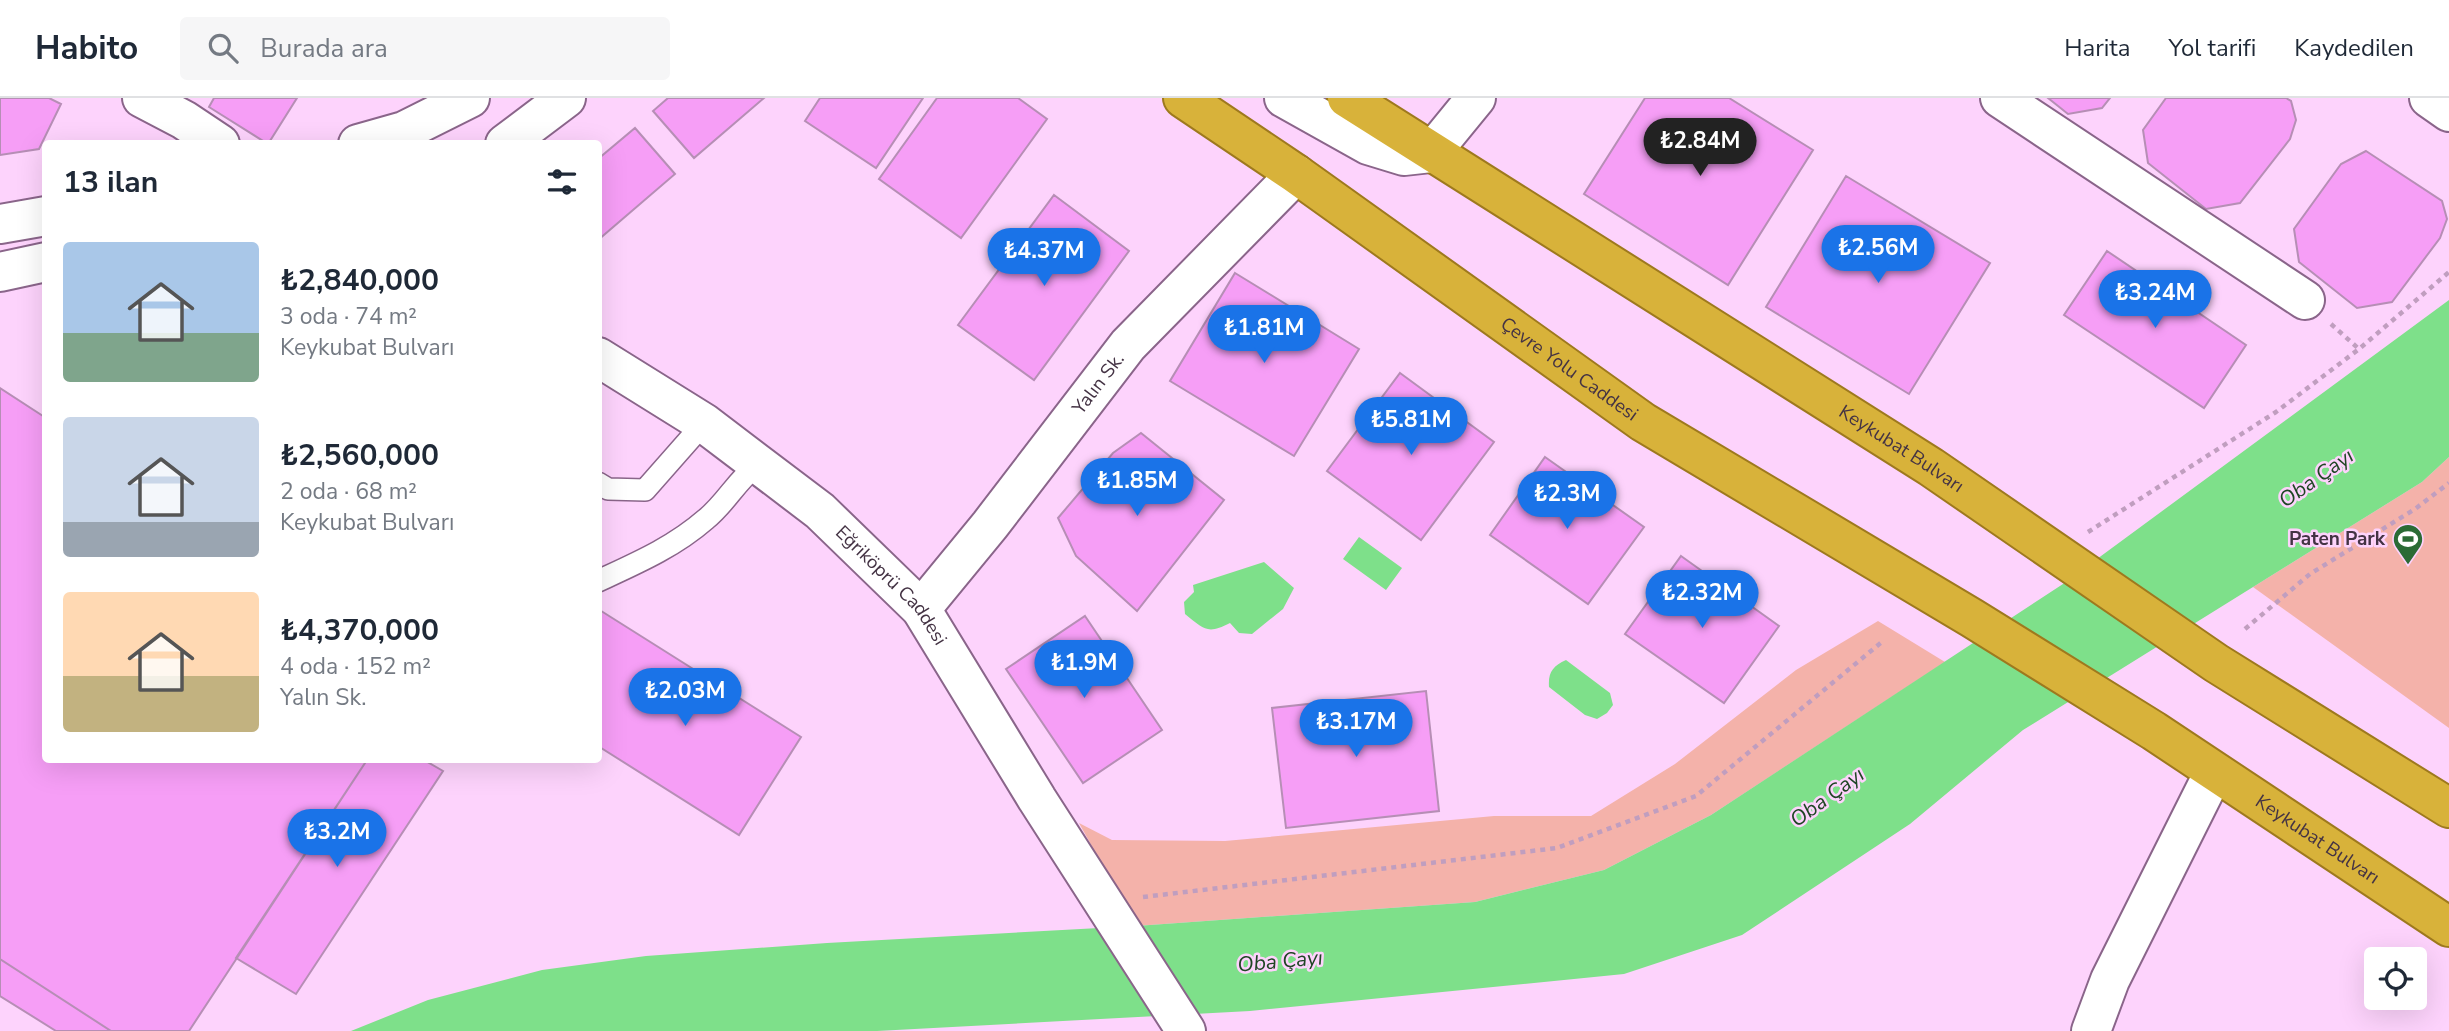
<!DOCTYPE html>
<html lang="tr">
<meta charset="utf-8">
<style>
:root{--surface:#fff;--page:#f6f6f7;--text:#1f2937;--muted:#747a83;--line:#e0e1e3;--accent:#1a73e8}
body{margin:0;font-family:"Nunito Sans",sans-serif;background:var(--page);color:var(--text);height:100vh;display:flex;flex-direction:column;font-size:26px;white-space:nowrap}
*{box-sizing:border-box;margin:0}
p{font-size:23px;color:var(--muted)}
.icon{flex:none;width:38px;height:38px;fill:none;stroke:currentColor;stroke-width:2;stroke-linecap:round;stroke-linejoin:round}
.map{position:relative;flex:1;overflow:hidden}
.drawer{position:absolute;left:42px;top:42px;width:560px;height:623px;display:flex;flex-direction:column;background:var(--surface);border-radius:7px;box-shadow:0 7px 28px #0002}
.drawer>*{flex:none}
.controls{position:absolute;left:2364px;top:849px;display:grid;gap:14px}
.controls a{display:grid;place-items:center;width:63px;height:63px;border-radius:7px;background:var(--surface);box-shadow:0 7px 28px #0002;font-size:35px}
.price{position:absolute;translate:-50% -60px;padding:0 16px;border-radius:24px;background:var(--accent);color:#fff;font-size:23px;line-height:46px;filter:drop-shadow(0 2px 4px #0008)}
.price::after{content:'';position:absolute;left:50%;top:42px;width:21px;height:16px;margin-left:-10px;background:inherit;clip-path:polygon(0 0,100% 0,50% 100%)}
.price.current{background:#222;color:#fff}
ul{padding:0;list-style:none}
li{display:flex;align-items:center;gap:21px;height:175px;padding:0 21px}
li span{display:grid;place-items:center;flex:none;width:196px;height:140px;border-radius:7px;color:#555}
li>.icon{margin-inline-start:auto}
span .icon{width:84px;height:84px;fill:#fffc;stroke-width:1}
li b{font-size:30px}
h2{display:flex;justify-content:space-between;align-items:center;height:84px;padding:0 21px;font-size:30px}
header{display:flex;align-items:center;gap:42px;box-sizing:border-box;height:98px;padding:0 35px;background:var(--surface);border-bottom:2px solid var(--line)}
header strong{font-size:33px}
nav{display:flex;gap:38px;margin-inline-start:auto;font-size:24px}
.search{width:490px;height:63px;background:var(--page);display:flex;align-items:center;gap:18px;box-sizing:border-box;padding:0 24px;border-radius:7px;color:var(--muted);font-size:26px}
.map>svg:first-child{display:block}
</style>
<header>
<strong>Habito</strong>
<div class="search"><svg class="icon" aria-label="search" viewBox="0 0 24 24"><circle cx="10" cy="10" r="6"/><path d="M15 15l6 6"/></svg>Burada ara</div>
<nav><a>Harita</a><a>Yol tarifi</a><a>Kaydedilen</a></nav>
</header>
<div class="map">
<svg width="2449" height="933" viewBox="0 0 2449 933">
<rect width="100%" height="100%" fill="#fdd3fc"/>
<path fill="#f4b2aa" d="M2449,359v271l-196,-141 169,-105z
M1878,523l67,41 -234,153 -107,55 -129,32 -339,24 -57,-103 33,17 113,1 269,-25h97l84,-52 121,-94z"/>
<path fill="#7ee08a" d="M2449,202v157l-27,25 -399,248 -113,94 -168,111 -118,39 -374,37 -373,20h-526l77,-31 114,-30 104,-14 181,-13 309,-17 339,-24 129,-32 107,-55 352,-231z
M1359,439l43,31 -16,22 -43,-31z
M1264,464l30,26 -11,21 -31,25 -13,-1 -9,-10c-23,12 -26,6 -45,-9l-1,-12 10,-10 -1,-7z
M1566,562l44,33 3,12 -6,8 -10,6 -12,-4 -36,-28c-1,-15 4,-21 17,-27z"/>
<path fill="#f69ef6" stroke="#b68eb5" stroke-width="2" d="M0,0h49l12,6 -22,45 -39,6z
M214,0h83l-29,46 -59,-37z
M668,0h96l-70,60 -41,-47z
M820,0h103l-47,70 -71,-47z
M937,0h81l29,21 -86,119 -82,-59z
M1645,0h84l84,52 -85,135 -144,-91z
M2048,0h62l-8,10 -34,6z
M2166,0h120l5,3 5,19 -6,19 -50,64 -34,6 -58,-46 -5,-33z
M635,30l40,46 -77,66v-81z
M2366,53l76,50 5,18 -7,19 -48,64 -35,6 -58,-46 -5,-33 47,-65z
M1846,78l144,87 -81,131 -143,-87z
M1054,97l75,56 -95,129 -76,-55z
M2107,153l139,94 -42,63 -140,-93z
M1235,175l124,76 -65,107 -124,-75z
M1400,275l94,69 -73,98 -94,-69z
M0,290l46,30v342h321l-178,271h-78l-111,-72z
M1141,335l83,67 -87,111 -61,-55 -18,-38 55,-65z
M1545,359l99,70 -56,77 -98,-69z
M1681,458l98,70 -55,77 -99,-69z
M598,511l203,128 -62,98 -141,-89z
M1085,518l77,114 -79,53 -77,-114z
M1426,593l13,120 -153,17 -14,-120z
M367,662h57l19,11 -147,223 -60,-36z
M0,861l111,72h-55l-56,-35z"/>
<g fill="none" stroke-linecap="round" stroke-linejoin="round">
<g stroke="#8a658a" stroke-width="24">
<path id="service" d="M598,385l10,6 37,1 59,-67
M598,483c39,-18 76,-34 108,-62 20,-16 31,-39 52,-55"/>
</g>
<g stroke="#8a658a" stroke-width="42">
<g id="minor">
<path d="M142,0l42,22 36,24"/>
<path d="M1284,0l84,47 36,11 27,-3 45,-55"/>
<path d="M2000,0l305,202"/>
<path d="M2429,0l20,14"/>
<path id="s1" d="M598,259l106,66 116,88 101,98 116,190 149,232"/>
<path id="s2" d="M921,511l69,-84 138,-180 168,-171"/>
<path d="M2091,933l19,-51 104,-208"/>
</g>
</g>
<g stroke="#8a658a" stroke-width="42">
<path id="tertiary" d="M358,46l46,-13 66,-33
M505,46l61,-46
M0,126l46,-8
M0,174l46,-10"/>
</g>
<g stroke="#9e791e" stroke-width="42">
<g id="trunk">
<path id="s3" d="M1183,0l113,76 347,248 329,196 182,113 295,196"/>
<path id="s4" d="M1347,0l584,369 285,196 233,145"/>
</g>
</g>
<path stroke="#c09ebf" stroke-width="4.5" stroke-dasharray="5 5" stroke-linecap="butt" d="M2331,226l28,25
M2088,434l188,-120 83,-63 90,-77
M2245,531l65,-55 105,-65 34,-26
M1143,799l414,-49 139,-52 187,-155"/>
<use href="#service" stroke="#fff" stroke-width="21"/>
<use href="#minor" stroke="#fff" stroke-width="38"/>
<use href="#tertiary" stroke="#fff" stroke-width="38"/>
<use href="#trunk" stroke="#d8b23a" stroke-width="38"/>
</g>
<defs>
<g id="stadium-pin" transform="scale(1.575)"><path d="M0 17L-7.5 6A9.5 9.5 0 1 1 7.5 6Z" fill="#2b6b35" stroke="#fdd3fc"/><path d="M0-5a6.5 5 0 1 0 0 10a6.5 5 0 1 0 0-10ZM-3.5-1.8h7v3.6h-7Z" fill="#fff"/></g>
</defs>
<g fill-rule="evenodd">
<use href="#stadium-pin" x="2408" y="441"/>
</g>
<g text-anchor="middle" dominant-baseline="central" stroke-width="5" stroke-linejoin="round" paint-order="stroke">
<g font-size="19" fill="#434" stroke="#fdd3fc">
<text stroke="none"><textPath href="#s3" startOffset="472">Çevre Yolu Caddesi</textPath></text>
<text stroke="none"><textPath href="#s2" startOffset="287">Yalın Sk.</textPath></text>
<text stroke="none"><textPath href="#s4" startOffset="656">Keykubat Bulvarı</textPath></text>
<text stroke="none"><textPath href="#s1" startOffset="374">Eğriköprü Caddesi</textPath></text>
<text stroke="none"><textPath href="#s3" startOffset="1356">Keykubat Bulvarı</textPath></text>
</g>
<g font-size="19" font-weight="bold" fill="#434" stroke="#fdd3fc" text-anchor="end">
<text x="2385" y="441">Paten Park</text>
</g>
<g font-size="21" font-style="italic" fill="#1f4624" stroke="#fdd3fc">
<text transform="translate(2316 380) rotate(-35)">Oba Çayı</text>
<text transform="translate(1827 699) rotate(-36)">Oba Çayı</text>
<text transform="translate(1280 863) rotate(-5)">Oba Çayı</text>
</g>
</g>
</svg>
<div class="controls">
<a><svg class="icon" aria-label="locate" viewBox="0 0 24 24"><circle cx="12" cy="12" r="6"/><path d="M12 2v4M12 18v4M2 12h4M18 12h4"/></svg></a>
</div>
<b class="price current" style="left:1700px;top:80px">₺2.84M</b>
<b class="price" style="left:1878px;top:187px">₺2.56M</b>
<b class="price" style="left:1044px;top:190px">₺4.37M</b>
<b class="price" style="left:2155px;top:232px">₺3.24M</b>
<b class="price" style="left:1264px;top:267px">₺1.81M</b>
<b class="price" style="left:1411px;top:359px">₺5.81M</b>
<b class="price" style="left:1137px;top:420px">₺1.85M</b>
<b class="price" style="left:1567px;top:433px">₺2.3M</b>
<b class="price" style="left:1702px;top:532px">₺2.32M</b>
<b class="price" style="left:1084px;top:602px">₺1.9M</b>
<b class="price" style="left:685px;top:630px">₺2.03M</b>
<b class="price" style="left:1356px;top:661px">₺3.17M</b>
<b class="price" style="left:337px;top:771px">₺3.2M</b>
<section class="drawer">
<h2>13 ilan<svg class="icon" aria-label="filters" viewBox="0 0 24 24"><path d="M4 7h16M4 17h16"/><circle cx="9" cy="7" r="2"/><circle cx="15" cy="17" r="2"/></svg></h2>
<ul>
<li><span style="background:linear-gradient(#a9c7e8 65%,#7fa58c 0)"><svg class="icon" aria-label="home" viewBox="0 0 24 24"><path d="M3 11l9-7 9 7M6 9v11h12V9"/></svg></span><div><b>₺2,840,000</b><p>3 oda · 74 m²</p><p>Keykubat Bulvarı</p></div></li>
<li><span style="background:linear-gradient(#c9d6e8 75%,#9aa5b1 0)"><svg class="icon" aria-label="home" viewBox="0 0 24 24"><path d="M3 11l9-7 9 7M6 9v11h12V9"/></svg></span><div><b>₺2,560,000</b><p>2 oda · 68 m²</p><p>Keykubat Bulvarı</p></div></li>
<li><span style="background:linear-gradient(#ffd9b3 60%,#c2b280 0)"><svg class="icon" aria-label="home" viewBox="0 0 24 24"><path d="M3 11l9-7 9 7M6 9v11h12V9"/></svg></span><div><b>₺4,370,000</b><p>4 oda · 152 m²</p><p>Yalın Sk.</p></div></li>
</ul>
</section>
</div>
